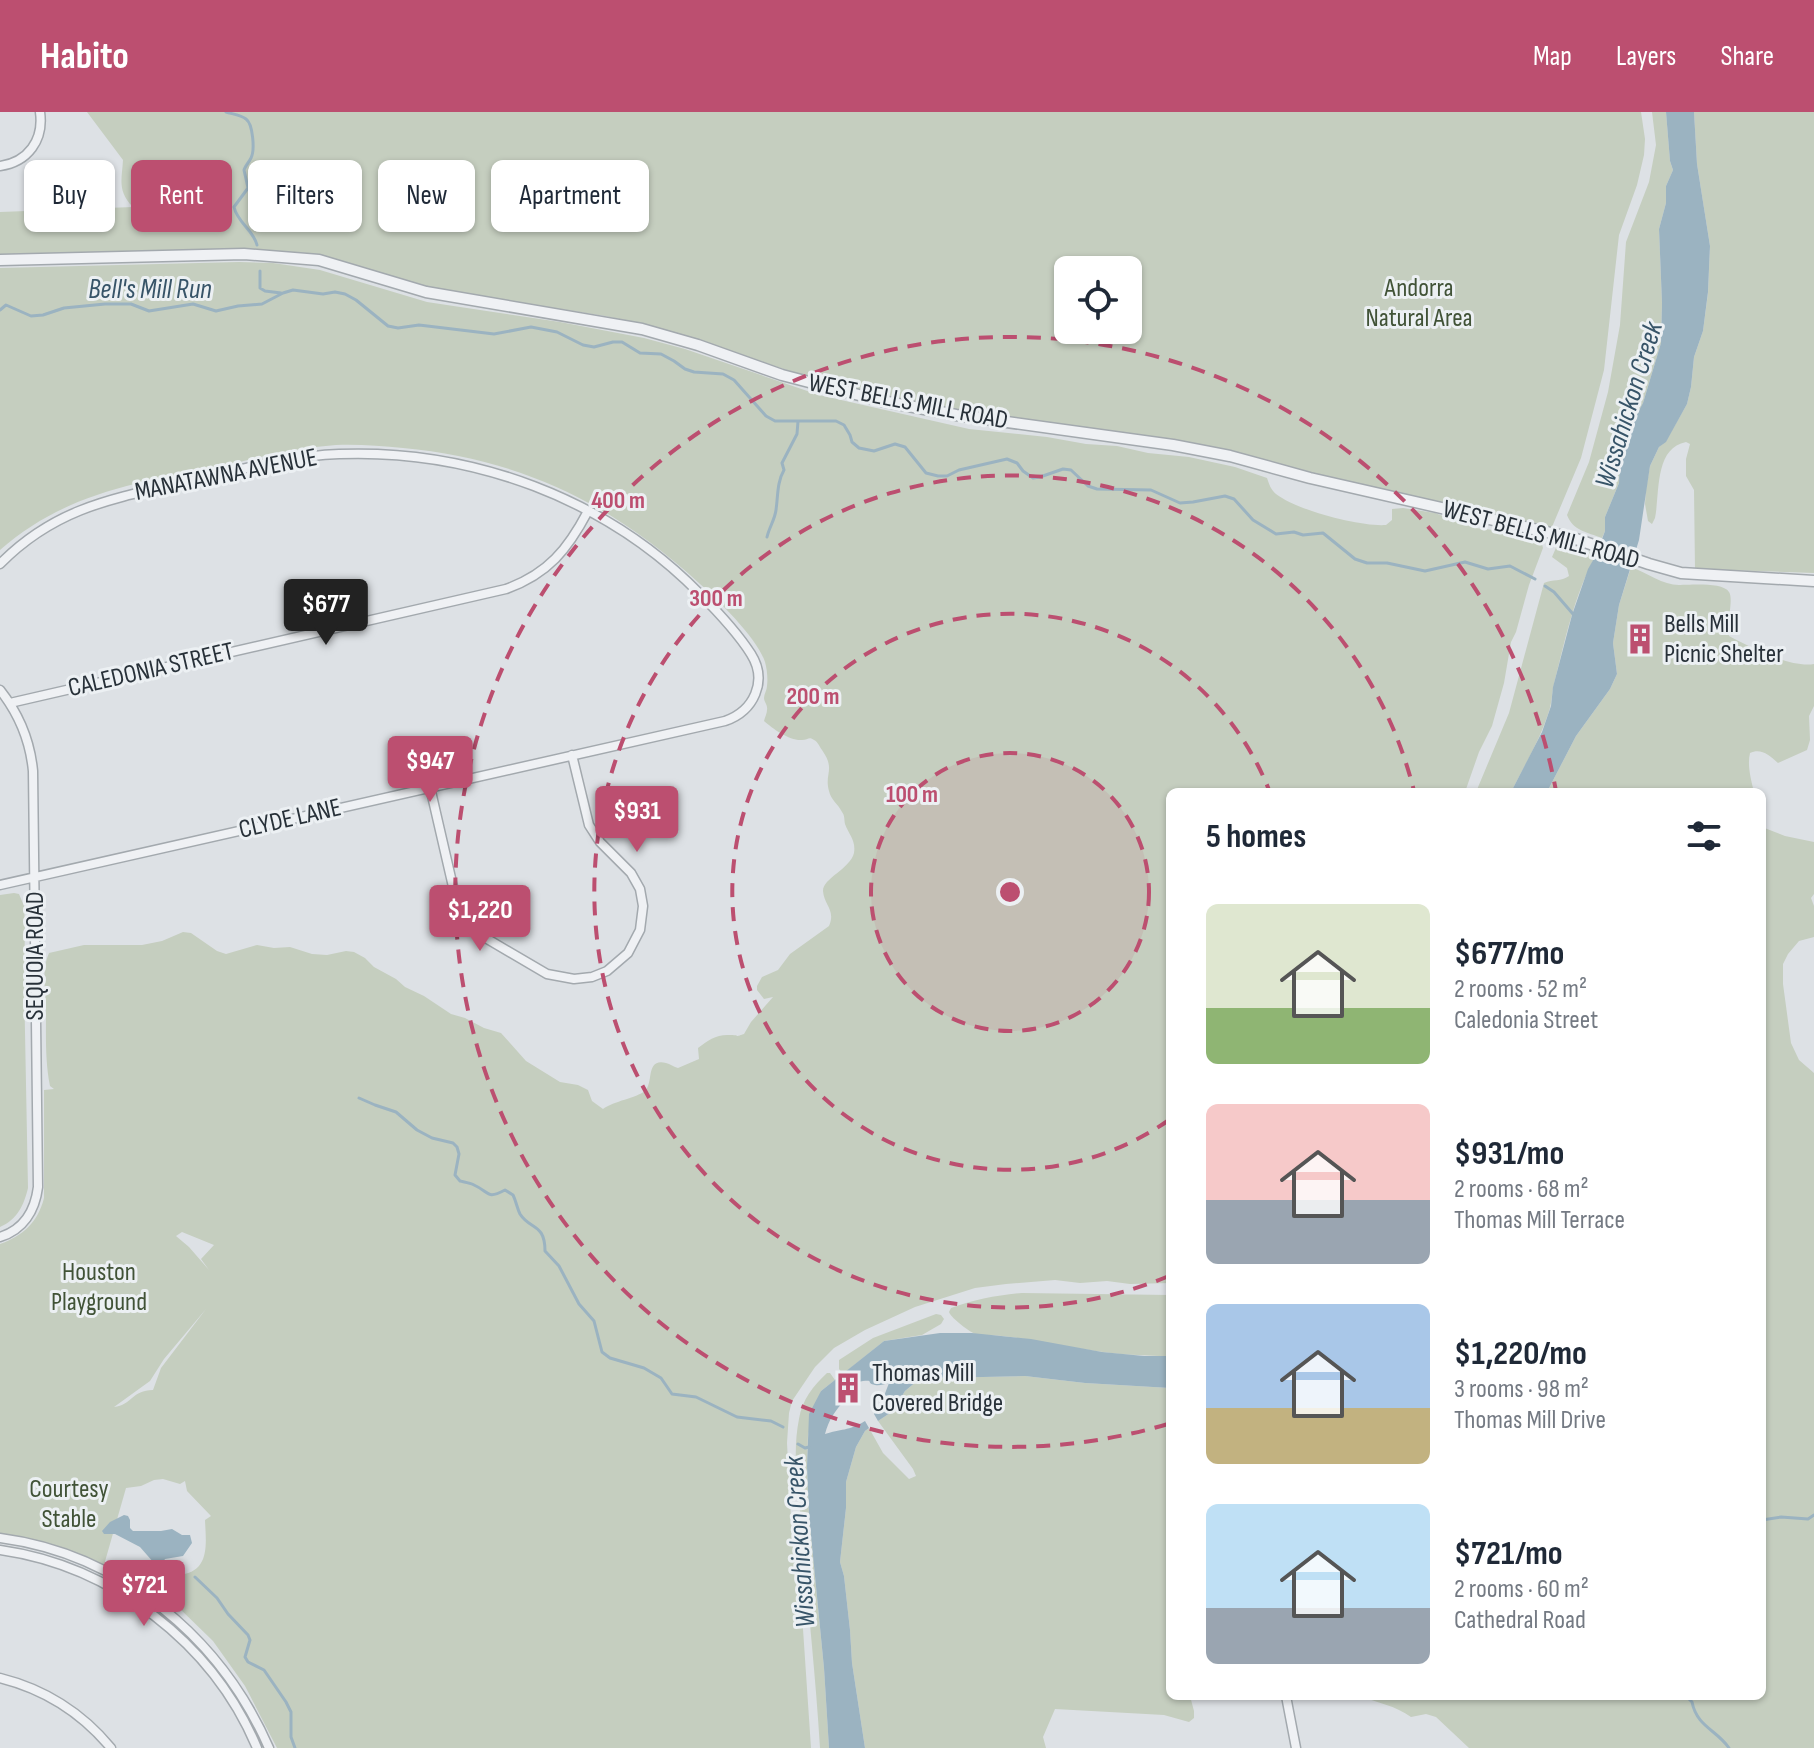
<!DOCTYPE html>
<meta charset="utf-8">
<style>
:root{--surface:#fff;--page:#f2f2f3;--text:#1f2937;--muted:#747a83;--accent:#bc4f70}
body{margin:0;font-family:"Sofia Sans Condensed",sans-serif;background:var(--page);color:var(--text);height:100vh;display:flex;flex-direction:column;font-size:30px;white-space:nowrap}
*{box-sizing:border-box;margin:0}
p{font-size:26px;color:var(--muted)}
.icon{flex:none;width:44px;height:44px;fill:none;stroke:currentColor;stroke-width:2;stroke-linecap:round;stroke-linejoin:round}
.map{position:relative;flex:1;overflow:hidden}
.sheet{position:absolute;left:1166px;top:676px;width:600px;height:912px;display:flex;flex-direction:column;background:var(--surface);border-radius:12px;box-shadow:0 2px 6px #0004}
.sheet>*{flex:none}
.top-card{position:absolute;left:24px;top:48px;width:760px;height:72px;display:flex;gap:16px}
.tools{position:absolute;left:1054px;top:144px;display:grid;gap:16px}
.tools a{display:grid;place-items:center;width:88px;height:88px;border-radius:12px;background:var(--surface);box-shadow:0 2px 6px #0004;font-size:40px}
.price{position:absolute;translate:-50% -68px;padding:0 18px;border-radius:8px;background:var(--accent);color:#fff;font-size:26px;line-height:52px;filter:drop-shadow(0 2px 4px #0008)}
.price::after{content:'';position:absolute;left:50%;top:48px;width:24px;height:18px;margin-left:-12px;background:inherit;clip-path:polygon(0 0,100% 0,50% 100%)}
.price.active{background:#222;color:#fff}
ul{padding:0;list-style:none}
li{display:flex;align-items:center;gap:24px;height:200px;padding:0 40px}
li span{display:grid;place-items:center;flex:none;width:224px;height:160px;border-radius:12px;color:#555}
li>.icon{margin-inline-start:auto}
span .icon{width:96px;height:96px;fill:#fffc;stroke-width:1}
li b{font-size:34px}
h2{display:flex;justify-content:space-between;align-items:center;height:96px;padding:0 40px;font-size:34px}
.tag{padding:0 28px;border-radius:12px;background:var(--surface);box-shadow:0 2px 6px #0004;font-size:28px;line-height:72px}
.tag.active{background:var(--accent);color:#fff}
header{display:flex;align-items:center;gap:48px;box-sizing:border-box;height:112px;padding:0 40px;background:var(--accent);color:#fff}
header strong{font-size:38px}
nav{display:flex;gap:44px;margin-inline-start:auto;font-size:28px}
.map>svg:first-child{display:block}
</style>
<header>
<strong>Habito</strong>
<nav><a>Map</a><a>Layers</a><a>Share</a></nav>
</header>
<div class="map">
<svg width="1814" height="1636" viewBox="0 0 1814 1636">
<rect width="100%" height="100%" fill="#dde1e5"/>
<path fill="#c5cebf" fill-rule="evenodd" d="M87,0h1554l4,27 -1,16 -7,30 -18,50 -15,135 -23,88 -29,69 -253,-57 -99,-25 -226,-32 -87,-15 -76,-20 -126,-42 -37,-11 -43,-9 -160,-25 -49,-11 -68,-22 -21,-5 -82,-4 -225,6v-43l133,-5c-16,-16 -11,-28 -10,-47zM1068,158h60v60h-60z
M1652,0h14l4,49 3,9 -7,16v17l-7,26 3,74 -1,40 -18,60 -9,18 -9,13 -6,30 2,6 -2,13 -14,34v14l-3,7c-15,-6 -29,-7 -35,-23l22,-53 19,-70 12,-67 6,-83 23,-60 7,-37z
M1694,0h120v461l-119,-4 -1,-79 -8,-14v-17l4,-15 -4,-2c-32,6 -26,52 -31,76l-3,6 -4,-3 -3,-17 1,-15 4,-23 9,-19 7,-6 21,-37 4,-17 3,-30 9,-26 5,-38 2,-47 -13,-82z
M239,150l34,1 47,7 107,32 133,20 84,16 41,11 134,46 150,34 78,8 39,7 31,2 31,7 41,4 46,10 32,11c2,6 4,12 9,16 20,16 85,33 110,31l6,-5v-11l11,-1 32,5 40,15 28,3 20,4 18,6 2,7 -14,37 -13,47 -5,10 -7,41 -12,43 -13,26 -14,40h-295v491l-40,1 -23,-3 -27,2 -25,-3 -49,4 -31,4 -60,19 -50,23 -31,18 -19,19 -23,34 -3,12 -2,30 5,95 11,91 8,119h-534l-32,-62 -32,-45 -35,-34 -23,-16 -3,-6 4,-10c7,-1 13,0 20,0 35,-1 30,-31 29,-55l6,-4 -24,-25 -2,-10 -5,3 -17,-5 -9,1 -13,6 -15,2 -22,77 -50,-20 -54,-12v-289c23,-8 38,-22 44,-46v-108l10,-1 -4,-3c-5,-25 -4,-51 -4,-77 0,-19 -5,-39 3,-56l35,-8h58l20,-4 21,-9 8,1 26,18 9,3 31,-9 17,3 16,-1 22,7 15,1 19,-4 8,1 11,6 9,9 22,12 9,8 19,9 27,18 14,4 19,10 17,5 25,28 34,21 18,3 10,5 4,11 11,8c11,-8 33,-11 42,-18 9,-8 0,-33 21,-28 4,1 8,4 12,5l21,-9 -1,-11c10,-8 19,-14 32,-13 13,0 2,3 14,-1l7,-12 22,-25 -9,2 -7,-9v-4l5,-9 16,-7 12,-16 39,-28c7,-16 -5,-21 -6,-35 0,-13 27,-22 31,-38 2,-13 -5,-18 -9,-29 -1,-5 0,-8 -3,-12 -4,-8 -11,-12 -13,-21 -5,-18 7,-21 -7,-41 -3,-4 -4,-8 -8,-10 -5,-4 -6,0 -12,0 -12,1 -29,-11 -38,-19 1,-4 3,-8 3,-11 1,-5 -3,-8 -3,-12 0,-4 3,-8 3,-12 1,-7 0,-17 -2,-24 -7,-23 -47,-62 -65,-78 -87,-80 -179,-125 -297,-136 -22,-2 -45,-4 -67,-3 -28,2 -56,7 -84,14 -11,2 -23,7 -35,9 -81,14 -153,26 -217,82v-282zM182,1120l32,13 -13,14 8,11 -20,-23 -13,-11zM206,1197l-45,59 -8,22c-21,0 -21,15 -39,17l36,-26 14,-22z
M1558,431l30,8 8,4c-22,40 -31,86 -42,129 -2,8 -2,16 -4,24 -9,30 -25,57 -39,84h-35l33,-79 35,-130c9,-4 17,-1 25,-7l-2,-8 -15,-11z
M1631,455c16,6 32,18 48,18 11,0 44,-3 50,7 5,7 -3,33 0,44 21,11 61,32 85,28v42l-5,10 1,24 -3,10 -29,13c-9,-8 -17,-15 -28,-10 -3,12 1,27 4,39h-207l29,-56 34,-47 7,-15 -4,-31 6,-38z
M1762,715l23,9 29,6v52l-3,4 3,8v31l-15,4 -11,13 -5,10v20l8,59 8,17 15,13v675h-345l-33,-31 -10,-3 -15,3c-15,-11 -35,-15 -52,-21h403z
M14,781l5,1 5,12 1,19 -1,55 4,208c-4,17 -11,32 -28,39v-332z
M1022,1181l148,2v61c-29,0 -58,-2 -87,-7 -33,-5 -73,-15 -106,-14 -7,-3 -25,-16 -28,-23l2,-4c22,-8 47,-13 71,-15z
M936,1202l5,1 3,4 -3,5 -19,11 -38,6 -41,33 -4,-5v-9l34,-22z
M827,1261h3l5,7 -14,11 -13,44 -1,31 2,49 15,153 5,80h-9c-4,-69 -12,-138 -17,-207 -3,-39 -12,-83 -4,-122 3,-19 14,-33 28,-46z
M1025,1264l60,7 85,5v308h20l4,15v7l-5,4 -25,-7 -109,-6 -12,28 3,11h-181l-13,-85 -2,-33 -6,-54 -4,-14 6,-54v-26l10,-35 9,-16 4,-3 14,25 26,26 7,-3 -3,-7 -35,-48 15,-10 12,-20 12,-10 18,-3z"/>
<path fill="#9bb3c1" d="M1666,0h28l3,52 13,82 -2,46 -5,39 -9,26 -3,30 -4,17 -21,38 -7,5 -9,19 -11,74 -20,65 -6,38 4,31 -7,15 -34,47 -29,56h-36l31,-60 9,-26 2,-19 19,-72 16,-46 8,-14 9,-24v-14l14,-34 2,-39 22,-41 18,-60 1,-40 -3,-74 7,-26v-17l7,-16 -3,-9z
M940,1221h32l59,6 71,13 42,4h26v32l-85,-5 -60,-7 -90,2 -18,3 -12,10 -12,20 -15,10 -4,-7 7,-10 8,-21c-5,1 -9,3 -14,2 -10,-2 0,-5 -12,-4 -10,1 -12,12 -18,19 -10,11 -16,19 -20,34 15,-5 24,-3 40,-13l4,7 -4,3 -9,16 -10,35v26l-6,54 4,14 6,54 2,33 13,85h-36l-5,-80 -15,-153 -2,-49 2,-52 12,-23 63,-50z
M124,1403l4,1 2,4v8l3,3h28l11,-2 10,6h8l2,8 -9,13 -18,3 -3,5 -8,-1 -14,-16 -25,-13h-11l-2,-3 8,-9z"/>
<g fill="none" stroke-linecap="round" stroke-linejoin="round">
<path stroke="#9bb3c1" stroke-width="3" d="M226,0c6,2 15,3 20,7 7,5 9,31 5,39 -2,4 -6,8 -7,12l4,18 -14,19c3,15 20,24 23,38
M260,159v17l5,3 16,2
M0,198l6,-5 25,11 12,-1 21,-7 41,-4h26l18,7 44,-7 23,7 22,-5 24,-2 21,-11 10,-3 30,4 12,-2 10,2 11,6 32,26 10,2 21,-3 75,9 37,-7 26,5 26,13 11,2 19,-5h9l18,11 21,1 13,7 11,8 9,3 29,2 11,6 32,36 9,5h61l8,4 6,10 2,7 7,6 15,3 21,-7 10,3 21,26 12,3h9l12,-6 48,-11 10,4 6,8 10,7 7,-1 23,-8 8,1 17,16 9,3 54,1 29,13 13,-1 32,-6 9,3 19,21 23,14 18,-2 9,3 20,-2 32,26 12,4h20l38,8 40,-9 23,7 22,-3 25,13
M767,425c2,-9 8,-18 9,-27 2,-14 1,-28 8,-40l-2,-7 15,-29 1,-13
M1545,474l9,6 19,22
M359,986l16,7 21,7 21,18 15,8 21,5 4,4 2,7 -4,21 5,6c1,0 13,3 14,4 16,7 12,15 31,5l8,5c3,6 4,13 7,19 10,16 25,9 25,37l14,15 20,38 15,17 8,31 8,6 34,10 17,10 11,16 24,3 41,20 34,4 12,6
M798,1332l7,4 4,-1
M1762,1408l19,-3 27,2 6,-4
M195,1465l22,21 11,16 20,21 2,5 -5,17 3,5 16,8 22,32 5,10v25l4,11
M1679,1584l9,2 4,4c5,25 25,28 37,46"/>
<g stroke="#a3a9ae" stroke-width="11">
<path id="minor" d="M0,54c28,-4 44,-26 40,-54
M0,452c56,-57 115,-66 190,-83 49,-11 98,-25 149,-27 133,-5 267,44 361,140 18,18 37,38 51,60 17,27 3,57 -26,67l-725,164
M0,578c19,24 30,50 33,81l5,416c-3,24 -15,43 -38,50
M10,591l496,-114c42,-15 62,-40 82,-78
M430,675l27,117 13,20 14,13 63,37 27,5 18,-2 15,-6 21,-18 12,-23 3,-24 -3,-17 -9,-16 -31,-31 -11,-17 -17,-70
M0,1426c121,16 221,100 269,210
M0,1438c112,16 213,93 257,198
M0,1566c44,11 82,35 111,70
M1286,1584l10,52"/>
</g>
<g stroke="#a3a9ae" stroke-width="13">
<path id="tertiary" d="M0,148l244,-6 75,6 107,32 216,37 56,16 84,30 100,26 74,14 217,30 57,11 80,22 263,60 76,26 32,9 133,8"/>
</g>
<use href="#minor" stroke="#eff1f4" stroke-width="8"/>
<use href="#tertiary" stroke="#eff1f4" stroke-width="10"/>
</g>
<circle cx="1010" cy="780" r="139" fill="#bc4f70" fill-opacity=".12"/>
<g fill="none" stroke="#bc4f70" stroke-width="4" stroke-dasharray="14 10">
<circle cx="1010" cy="780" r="139"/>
<path d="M1169 1008A278 278 0 1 1 1269 678"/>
<path d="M1169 1164A416 416 0 1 1 1414 679"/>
<path d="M1168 1312A555 555 0 1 1 1556 679"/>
</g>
<defs>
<g id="building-bare" transform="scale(2.4)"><path d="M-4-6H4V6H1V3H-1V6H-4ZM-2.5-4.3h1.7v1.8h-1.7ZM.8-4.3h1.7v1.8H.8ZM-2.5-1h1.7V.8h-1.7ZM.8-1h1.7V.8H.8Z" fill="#bc4f70" stroke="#ecf0f3" stroke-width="2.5" paint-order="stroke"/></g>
</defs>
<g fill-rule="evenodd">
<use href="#building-bare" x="1640" y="527"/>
<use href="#building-bare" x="848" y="1276"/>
</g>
<g text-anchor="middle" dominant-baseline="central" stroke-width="6" stroke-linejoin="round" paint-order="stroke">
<g font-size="26" fill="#415337" stroke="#ecf0f3">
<text x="1419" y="176">Andorra<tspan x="1419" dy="30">Natural Area</tspan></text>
<text x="99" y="1160">Houston<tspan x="99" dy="30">Playground</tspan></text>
<text x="69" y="1377">Courtesy<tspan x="69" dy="30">Stable</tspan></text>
</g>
<g font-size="26" fill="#283139" stroke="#ecf0f3">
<text transform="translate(908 290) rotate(11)">WEST BELLS MILL ROAD</text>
<text transform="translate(226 363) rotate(-11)">MANATAWNA AVENUE</text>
<text transform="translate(1541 423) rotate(15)">WEST BELLS MILL ROAD</text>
<text transform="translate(151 558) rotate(-13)">CALEDONIA STREET</text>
<text transform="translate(290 707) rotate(-13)">CLYDE LANE</text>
<text transform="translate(35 844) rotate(-90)">SEQUOIA ROAD</text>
</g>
<g font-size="26" fill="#283139" stroke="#ecf0f3" text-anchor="start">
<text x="1664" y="512">Bells Mill<tspan x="1664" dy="30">Picnic Shelter</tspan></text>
<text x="872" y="1261">Thomas Mill<tspan x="872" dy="30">Covered Bridge</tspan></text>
</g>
<g font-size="28" font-style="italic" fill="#375468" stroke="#ecf0f3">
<text x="150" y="177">Bell's Mill Run</text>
<text transform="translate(1629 293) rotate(-73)">Wissahickon Creek</text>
<text transform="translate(800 1430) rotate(-94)">Wissahickon Creek</text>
</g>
</g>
<circle cx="1010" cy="780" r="12" fill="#bc4f70" stroke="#ecf0f3" stroke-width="4"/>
<g font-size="24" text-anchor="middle" font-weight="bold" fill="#bc4f70" stroke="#ecf0f3" stroke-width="6" stroke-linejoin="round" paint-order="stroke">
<text x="618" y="396">400 m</text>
<text x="716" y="494">300 m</text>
<text x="813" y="592">200 m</text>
<text x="912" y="690">100 m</text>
</g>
</svg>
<div class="tools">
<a><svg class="icon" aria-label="locate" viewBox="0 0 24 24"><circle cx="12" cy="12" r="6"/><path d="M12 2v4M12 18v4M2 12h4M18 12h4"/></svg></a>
</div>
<b class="price active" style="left:326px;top:535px">$677</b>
<b class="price" style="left:430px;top:692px">$947</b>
<b class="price" style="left:637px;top:742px">$931</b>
<b class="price" style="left:480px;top:841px">$1,220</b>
<b class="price" style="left:144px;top:1516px">$721</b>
<div class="top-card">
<a class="tag">Buy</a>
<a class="tag active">Rent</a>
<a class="tag">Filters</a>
<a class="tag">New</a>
<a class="tag">Apartment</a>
</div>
<section class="sheet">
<h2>5 homes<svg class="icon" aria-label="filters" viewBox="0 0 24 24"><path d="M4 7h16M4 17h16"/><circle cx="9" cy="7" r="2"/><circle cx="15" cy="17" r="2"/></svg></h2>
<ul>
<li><span style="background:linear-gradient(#dfe7d0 65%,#8fb573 0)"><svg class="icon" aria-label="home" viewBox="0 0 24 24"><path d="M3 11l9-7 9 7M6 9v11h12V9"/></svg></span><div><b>$677/mo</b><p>2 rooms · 52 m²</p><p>Caledonia Street</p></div></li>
<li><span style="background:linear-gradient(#f6c9c9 60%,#9aa5b1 0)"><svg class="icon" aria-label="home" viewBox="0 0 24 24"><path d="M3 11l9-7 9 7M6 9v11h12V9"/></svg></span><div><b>$931/mo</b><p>2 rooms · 68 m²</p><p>Thomas Mill Terrace</p></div></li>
<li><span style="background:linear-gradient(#a9c7e8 65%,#c2b280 0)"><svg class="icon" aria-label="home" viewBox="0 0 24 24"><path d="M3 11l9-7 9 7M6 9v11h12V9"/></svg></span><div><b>$1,220/mo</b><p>3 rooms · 98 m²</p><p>Thomas Mill Drive</p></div></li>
<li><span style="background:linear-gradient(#bfe0f5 65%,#9aa5b1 0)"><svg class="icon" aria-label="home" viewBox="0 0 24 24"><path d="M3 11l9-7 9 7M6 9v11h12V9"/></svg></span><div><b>$721/mo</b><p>2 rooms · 60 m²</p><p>Cathedral Road</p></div></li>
</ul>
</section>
</div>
